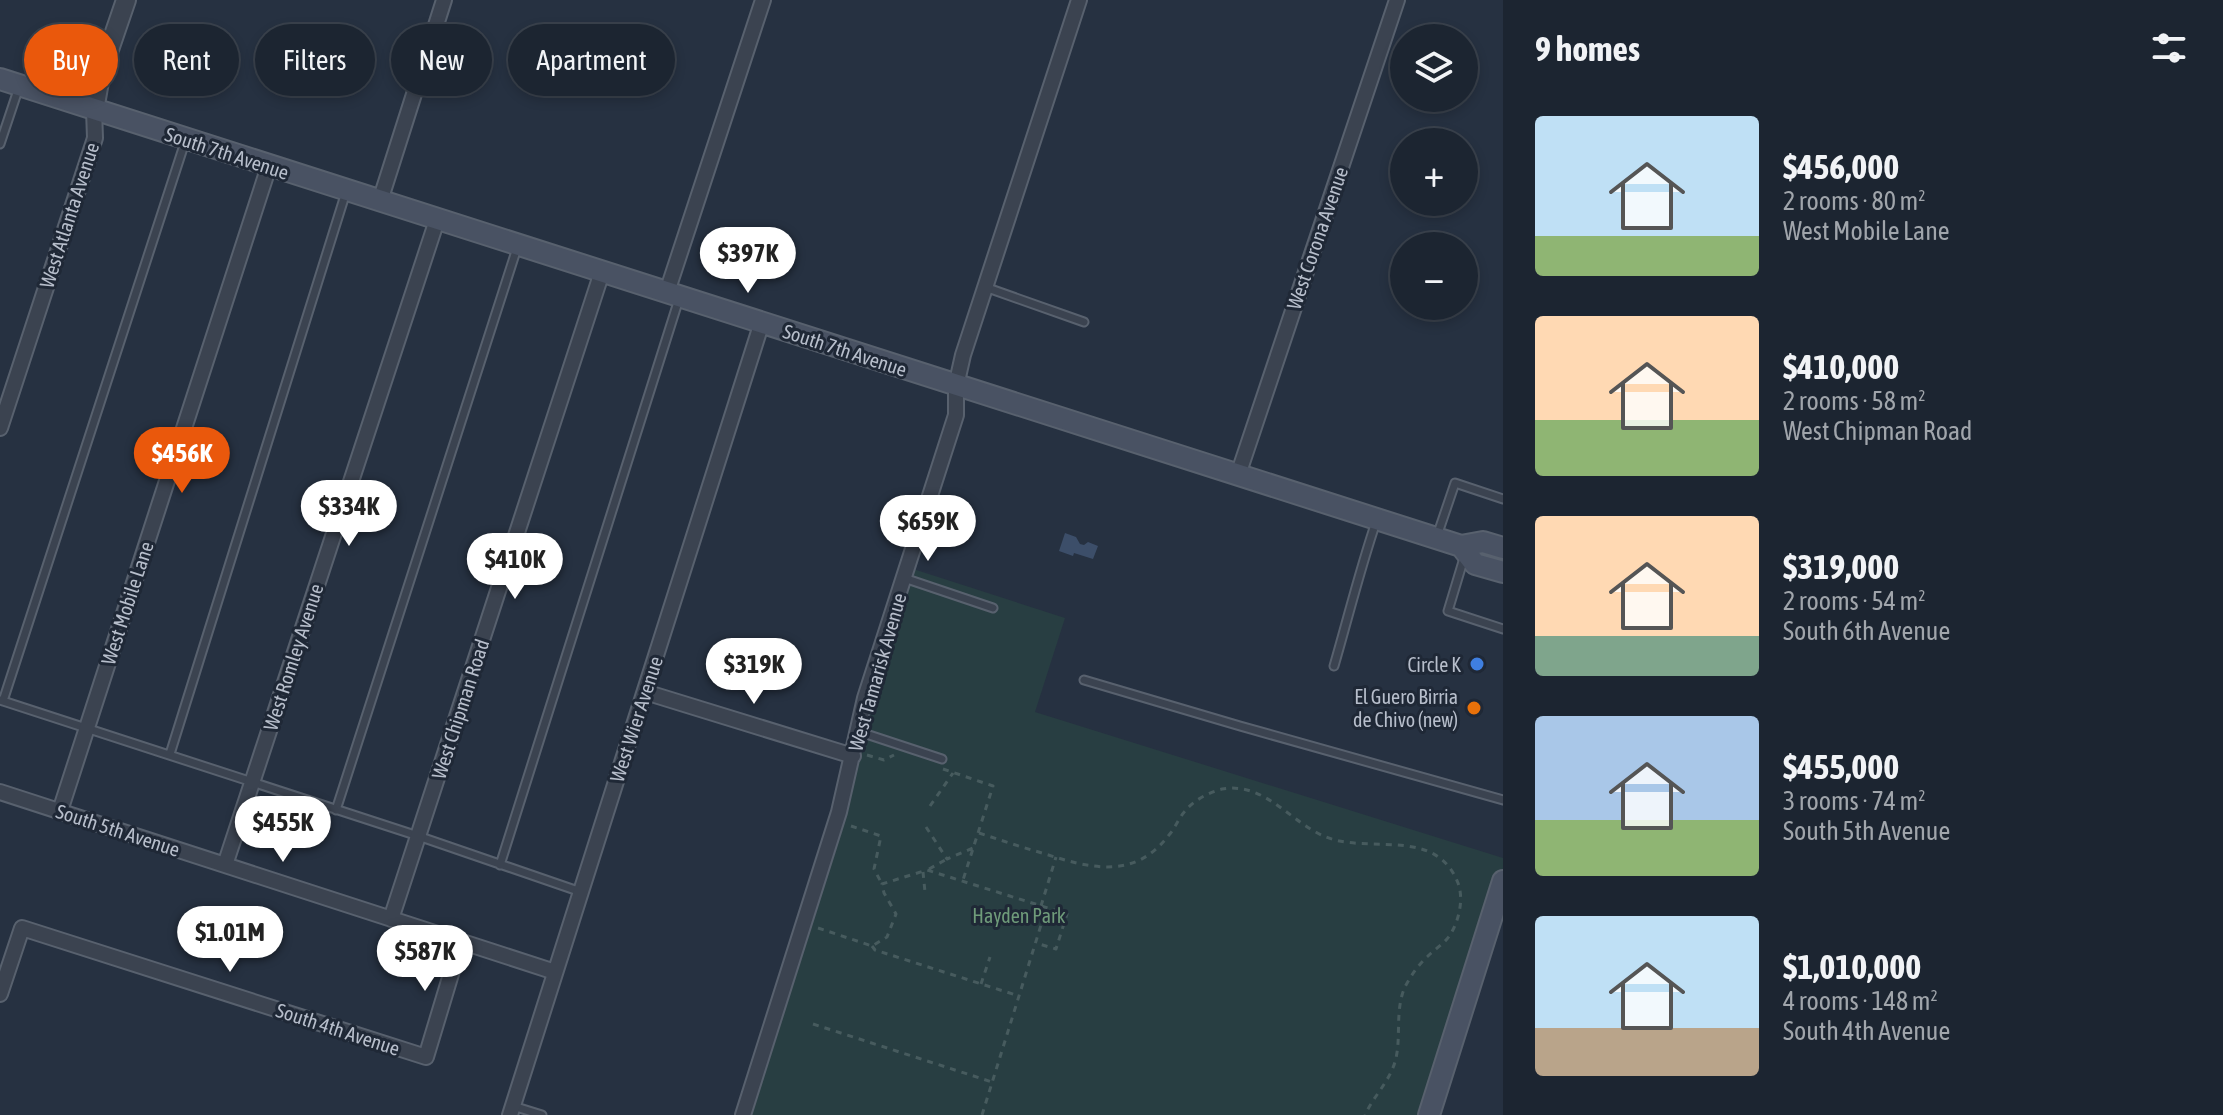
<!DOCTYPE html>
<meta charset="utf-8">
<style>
:root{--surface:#1c2531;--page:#29313d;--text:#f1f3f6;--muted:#a0a5ab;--line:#3a424d;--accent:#ea580c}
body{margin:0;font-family:"Asap Condensed",sans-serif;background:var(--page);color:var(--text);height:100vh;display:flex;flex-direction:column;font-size:30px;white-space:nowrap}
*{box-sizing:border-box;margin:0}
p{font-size:26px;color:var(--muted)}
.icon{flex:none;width:44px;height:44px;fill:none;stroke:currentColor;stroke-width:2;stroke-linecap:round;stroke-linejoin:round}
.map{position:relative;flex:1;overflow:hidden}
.sheet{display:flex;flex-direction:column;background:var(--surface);width:720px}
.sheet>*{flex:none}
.hud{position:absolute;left:24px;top:24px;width:760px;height:72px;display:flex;gap:16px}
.tools{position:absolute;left:1390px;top:24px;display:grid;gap:16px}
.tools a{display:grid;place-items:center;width:88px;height:88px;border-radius:50%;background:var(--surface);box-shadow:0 4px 12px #0003,0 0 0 2px var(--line);font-size:40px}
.price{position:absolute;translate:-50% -68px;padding:0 18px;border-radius:28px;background:#fff;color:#222;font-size:26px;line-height:52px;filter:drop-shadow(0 2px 4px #0008)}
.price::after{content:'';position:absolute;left:50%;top:48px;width:24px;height:18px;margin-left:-12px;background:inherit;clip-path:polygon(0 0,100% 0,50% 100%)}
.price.active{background:var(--accent);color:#fff}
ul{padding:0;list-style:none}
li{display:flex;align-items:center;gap:24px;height:200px;padding:0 32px}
li span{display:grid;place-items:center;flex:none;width:224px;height:160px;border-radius:8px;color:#555}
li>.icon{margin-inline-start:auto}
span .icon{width:96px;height:96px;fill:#fffc;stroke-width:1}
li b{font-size:34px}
h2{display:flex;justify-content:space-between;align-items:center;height:96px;padding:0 32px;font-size:34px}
.chip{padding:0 28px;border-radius:36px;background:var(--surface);box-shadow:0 4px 12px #0003,0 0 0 2px var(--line);font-size:28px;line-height:72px}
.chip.active{background:var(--accent);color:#fff}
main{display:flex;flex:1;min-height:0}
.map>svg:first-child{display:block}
</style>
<main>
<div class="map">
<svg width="1503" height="1115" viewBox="0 0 1503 1115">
<rect width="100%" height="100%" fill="#263141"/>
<path fill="#283e42" d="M907,567l158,51 -30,94 468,146v22l-74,235h-686z"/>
<path fill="#3c4e69" d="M1065,533l11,4 4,7 4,1 4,-3 10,4 -5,13 -19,-6 -1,3 -14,-5z"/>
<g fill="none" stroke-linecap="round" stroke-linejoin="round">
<g stroke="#58616e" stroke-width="11">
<path id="service" d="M0,144l19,-57
M985,287l99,35
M1437,536l18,-53 48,16
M1464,558l-16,53 55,18
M904,578l89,30
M1334,666c14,-48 26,-97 42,-144
M1084,680l156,46 263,74
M0,700l418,136 163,56
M3,701l182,-559
M857,731l85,28
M170,754l176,-562
M336,810l181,-562
M500,865l179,-566
M513,1106l29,9"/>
</g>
<g stroke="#58616e" stroke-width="18">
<path id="minor" d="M380,201l64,-201
M667,292l96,-292
M0,428l95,-290 -1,-28
M1238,475l159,-475
M645,692l208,64
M0,792l555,180
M60,811l209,-645
M225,865l212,-645
M391,919l211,-647
M0,994l22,-66 404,129 35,-116
M510,1115l252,-793
M743,1115l96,-303 26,-114 91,-283v-29l7,-31 116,-355"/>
</g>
<g stroke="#58616e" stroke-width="22">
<path id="tertiary" d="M94,110l6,-34 26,-76"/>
</g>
<g stroke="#58616e" stroke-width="24">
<path id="secondary" d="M0,79l1461,467 22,-4 20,6
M1461,546l14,18 28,8
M1429,1115l74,-234"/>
</g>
<path stroke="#475b5e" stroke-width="3" stroke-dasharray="6 6" stroke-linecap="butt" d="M867,755l17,5 10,-5
M943,769l50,17 -30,94
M930,806l23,-33
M851,826l30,10 -7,33 8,15
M926,827l21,32 26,-11
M979,833c21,7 42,14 63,20 47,15 92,28 127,-18 7,-8 10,-18 17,-25 8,-10 24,-18 36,-21 47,-8 71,40 113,51 44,11 102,-10 123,43 6,16 1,38 -8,52 -6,9 -15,14 -22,21 -9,8 -16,18 -22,29 -12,23 -4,53 -11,77 -6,20 -22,35 -30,53
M929,869l18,-10
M923,872l2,20
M1041,906l15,-49
M818,928l54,18 15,-9 9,-23 -12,-21 -2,-9 45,-14 140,44 -11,35 -20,-6
M872,946l3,4 144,46
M981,984l9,-27
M813,1024l179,58
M982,1115l64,-206"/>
<use href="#service" stroke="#3b4350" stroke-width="7"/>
<use href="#minor" stroke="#3b4350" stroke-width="14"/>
<use href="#tertiary" stroke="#3b4350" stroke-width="18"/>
<use href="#secondary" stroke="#495263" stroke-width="20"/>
</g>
<circle fill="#3f7fe0" stroke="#1f2836" stroke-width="3" cx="1477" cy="664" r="8"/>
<circle fill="#e8710a" stroke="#1f2836" stroke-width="3" cx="1474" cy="708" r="8"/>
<g text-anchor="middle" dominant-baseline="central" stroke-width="6" stroke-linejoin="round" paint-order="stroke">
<g font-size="20" fill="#b7becb" stroke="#1f2836">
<text transform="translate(227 153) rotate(18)">South 7th Avenue</text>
<text transform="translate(69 215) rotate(-72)">West Atlanta Avenue</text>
<text transform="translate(1317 238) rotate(-71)">West Corona Avenue</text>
<text transform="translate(845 350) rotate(18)">South 7th Avenue</text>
<text transform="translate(127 603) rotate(-72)">West Mobile Lane</text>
<text transform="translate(293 657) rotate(-72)">West Romley Avenue</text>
<text transform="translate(877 672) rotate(-74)">West Tamarisk Avenue</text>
<text transform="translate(460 709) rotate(-72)">West Chipman Road</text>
<text transform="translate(636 719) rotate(-72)">West Wier Avenue</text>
<text transform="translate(118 830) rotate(18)">South 5th Avenue</text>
<text transform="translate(338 1029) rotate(18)">South 4th Avenue</text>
</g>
<g font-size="20" fill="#b7becb" stroke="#1f2836" text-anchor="end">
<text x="1461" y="664">Circle K</text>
<text x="1458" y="696">El Guero Birria<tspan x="1458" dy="23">de Chivo (new)</tspan></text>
</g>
<g font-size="20" fill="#6f9b7a" stroke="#1f2836">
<text x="1019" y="915">Hayden Park</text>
</g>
</g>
</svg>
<div class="tools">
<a><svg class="icon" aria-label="layers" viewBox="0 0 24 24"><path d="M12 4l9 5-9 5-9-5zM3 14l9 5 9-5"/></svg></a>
<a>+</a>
<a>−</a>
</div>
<b class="price" style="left:748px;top:295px">$397K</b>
<b class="price active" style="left:182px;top:495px">$456K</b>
<b class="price" style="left:349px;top:548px">$334K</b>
<b class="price" style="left:928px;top:563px">$659K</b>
<b class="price" style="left:515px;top:601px">$410K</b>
<b class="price" style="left:754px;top:706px">$319K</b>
<b class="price" style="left:283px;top:864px">$455K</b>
<b class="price" style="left:230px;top:974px">$1.01M</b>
<b class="price" style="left:425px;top:993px">$587K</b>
<div class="hud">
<a class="chip active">Buy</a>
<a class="chip">Rent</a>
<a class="chip">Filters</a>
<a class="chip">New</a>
<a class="chip">Apartment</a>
</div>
</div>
<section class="sheet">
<h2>9 homes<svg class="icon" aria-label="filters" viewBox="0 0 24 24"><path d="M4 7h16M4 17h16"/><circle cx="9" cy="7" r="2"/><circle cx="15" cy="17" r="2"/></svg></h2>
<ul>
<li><span style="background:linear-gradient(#bfe0f5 75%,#8fb573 0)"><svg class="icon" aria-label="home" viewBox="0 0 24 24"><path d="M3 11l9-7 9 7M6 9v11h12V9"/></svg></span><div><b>$456,000</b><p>2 rooms · 80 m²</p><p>West Mobile Lane</p></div></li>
<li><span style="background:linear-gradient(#ffd9b3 65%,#8fb573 0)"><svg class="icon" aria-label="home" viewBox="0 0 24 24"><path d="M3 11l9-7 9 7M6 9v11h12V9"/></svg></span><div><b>$410,000</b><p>2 rooms · 58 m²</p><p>West Chipman Road</p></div></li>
<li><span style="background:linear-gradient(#ffd9b3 75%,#7fa58c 0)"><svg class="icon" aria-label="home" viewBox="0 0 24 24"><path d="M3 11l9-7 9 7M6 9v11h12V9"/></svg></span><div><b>$319,000</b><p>2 rooms · 54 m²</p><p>South 6th Avenue</p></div></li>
<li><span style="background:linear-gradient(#a9c7e8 65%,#8fb573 0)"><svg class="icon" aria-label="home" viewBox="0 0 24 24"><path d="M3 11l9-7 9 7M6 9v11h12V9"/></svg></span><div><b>$455,000</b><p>3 rooms · 74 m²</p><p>South 5th Avenue</p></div></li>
<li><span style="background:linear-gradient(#bfe0f5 70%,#b9a48a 0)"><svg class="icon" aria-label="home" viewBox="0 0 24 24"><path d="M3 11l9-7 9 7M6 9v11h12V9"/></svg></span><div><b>$1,010,000</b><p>4 rooms · 148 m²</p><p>South 4th Avenue</p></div></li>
</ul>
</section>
</main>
